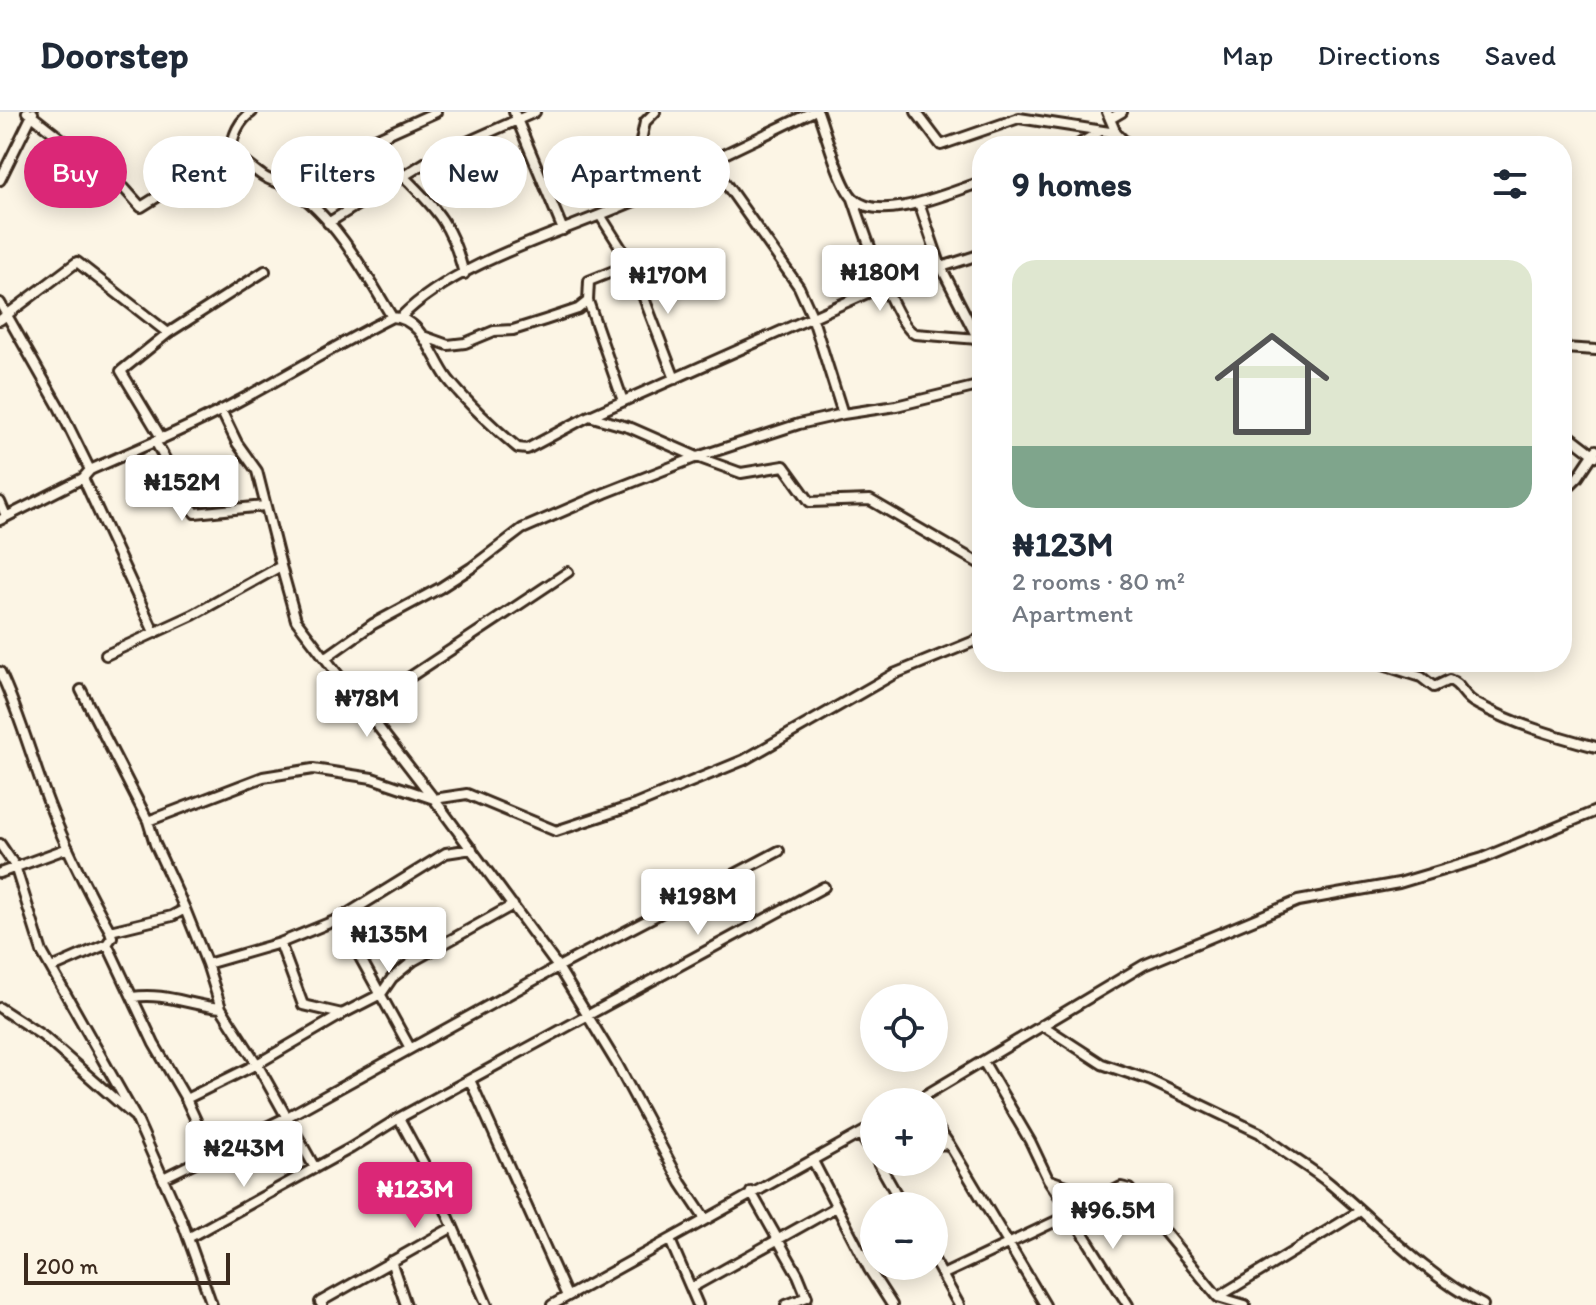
<!DOCTYPE html>
<meta charset="utf-8">
<style>
:root{--surface:#fff;--page:#f2f2f3;--text:#1f2937;--muted:#747a83;--line:#e0e1e3;--accent:#db2777}
body{margin:0;font-family:Itim,sans-serif;background:var(--page);color:var(--text);height:100vh;display:flex;flex-direction:column;font-size:30px;white-space:nowrap}
*{box-sizing:border-box;margin:0}
p{font-size:26px;color:var(--muted)}
.icon{flex:none;width:44px;height:44px;fill:none;stroke:currentColor;stroke-width:2;stroke-linecap:round;stroke-linejoin:round}
.map{position:relative;flex:1;overflow:hidden}
.sheet{position:absolute;left:972px;top:24px;width:600px;height:536px;display:flex;flex-direction:column;background:var(--surface);border-radius:32px;box-shadow:0 4px 20px #0003}
.sheet>*{flex:none}
.guide{position:absolute;left:24px;top:24px;width:760px;height:72px;display:flex;gap:16px}
.fabs{position:absolute;left:860px;top:872px;display:grid;gap:16px}
.fabs a{display:grid;place-items:center;width:88px;height:88px;border-radius:50%;background:var(--surface);box-shadow:0 4px 20px #0003;font-size:40px}
.scale{position:absolute;left:24px;bottom:20px;width:206px;box-sizing:border-box;padding-left:8px;border:4px solid #3b2a1e;border-top:0;font-size:22px;line-height:28px;white-space:nowrap;color:#3b2a1e;-webkit-text-stroke:6px #fcf5e5;paint-order:stroke}
.price{position:absolute;translate:-50% -68px;padding:0 18px;border-radius:8px;background:#fff;color:#222;font-size:26px;line-height:52px;filter:drop-shadow(0 2px 4px #0008)}
.price::after{content:'';position:absolute;left:50%;top:48px;width:24px;height:18px;margin-left:-12px;background:inherit;clip-path:polygon(0 0,100% 0,50% 100%)}
.price.active{background:var(--accent);color:#fff}
ul{padding:0;list-style:none}
li{display:grid;align-content:center;gap:16px;height:424px;padding:0 40px}
li+li{border-top:2px solid var(--line)}
li span{display:grid;place-items:center;height:248px;border-radius:24px;color:#555}
li>.icon{margin-inline-start:auto}
span .icon{width:144px;height:144px;fill:#fffc;stroke-width:1}
li b{font-size:34px}
h2{display:flex;justify-content:space-between;align-items:center;height:96px;padding:0 40px;font-size:34px}
.chip{padding:0 28px;border-radius:36px;background:var(--surface);box-shadow:0 4px 20px #0003;font-size:28px;line-height:72px}
.chip.active{background:var(--accent);color:#fff}
header{display:flex;align-items:center;gap:48px;box-sizing:border-box;height:112px;padding:0 40px;background:var(--surface);border-bottom:2px solid var(--line)}
header strong{font-size:38px}
nav{display:flex;gap:44px;margin-inline-start:auto;font-size:28px}
.map>svg:first-child{display:block}
</style>
<header>
<strong>Doorstep</strong>
<nav><a>Map</a><a>Directions</a><a>Saved</a></nav>
</header>
<div class="map">
<svg width="1596" height="1193" viewBox="0 0 1596 1193">
<rect width="100%" height="100%" fill="#fcf5e5"/>
<filter id="ink" filterUnits="userSpaceOnUse"><feTurbulence type="fractalNoise" baseFrequency=".0125" numOctaves="2"/><feDisplacementMap in="SourceGraphic" scale="16" xChannelSelector="R" yChannelSelector="G"/><feConvolveMatrix kernelMatrix="1 2 1 2 8 2 1 2 1" color-interpolation-filters="sRGB"/></filter>
<g filter="url(#ink)">
<g fill="none" stroke-linecap="round" stroke-linejoin="round">
<g stroke="#3b2a1e" stroke-width="14">
<path id="minor" d="M27,0l97,76 17,19 85,-53c15,3 25,14 37,22 9,6 20,7 29,13 43,28 74,85 100,128
M514,0l49,118
M818,0c7,19 22,73 35,86 27,27 99,-7 129,-16
M916,0l25,33 78,-27 97,15 13,13
M1107,0l9,21
M1110,7l12,-7
M1076,34l23,-14
M230,43c2,-17 8,-34 22,-43
M708,50l13,15 78,110 13,29 31,98
M403,64c35,34 49,50 61,98
M0,68l33,-67
M291,76l69,-42 76,-34
M853,87c9,25 41,126 62,135l63,5
M919,91l22,64 41,80
M618,96l19,-48 8,-38 10,-10
M600,103l59,-24 49,-29 104,-50
M328,111l108,-67 99,-44
M588,189l35,100
M0,191l59,104 31,63
M401,205c47,-48 136,-77 199,-102l31,49 44,115
M0,208l77,-58 91,71
M423,224l25,9 17,-2 29,-12 19,-1 32,-10 33,-11 10,-8 1,-20 42,-17
M1562,233l2,3 32,2
M221,298l16,33 20,28 24,95
M590,304l295,-131 97,-31
M1562,318l34,26
M162,327l-41,-68 47,-38 97,-62
M155,329l40,72 69,-7
M83,366l71,154
M1562,381l16,-16 18,-27
M0,390l6,14
M0,408l83,-42 7,-8c49,-22 98,-41 145,-67 53,-28 103,-59 157,-86 31,1 40,41 56,62 17,22 48,51 70,69l9,1 62,-33 42,12 66,29 44,16 43,-7 26,36 60,-2 112,65
M106,543l87,-40 88,-49 15,54 29,38 48,-34 67,-36 31,-20 51,-39 83,-36 92,-36 102,-33 44,-10 53,-8 86,-21
M325,546l109,141 124,168 59,97 64,119 24,36
M1374,550l47,15 13,10 15,-7c13,4 13,17 28,24 37,20 78,32 119,43
M0,560c20,42 32,88 49,132 17,44 38,86 61,127
M81,578l67,131 7,23 30,65 22,55
M360,592l44,-23 164,-109
M148,709l115,-44 50,-8 59,9 62,21 33,-5 89,37 79,-26 109,-45 150,-86 88,-36
M0,732l15,22 27,86 95,168 45,101 30,84
M0,761l68,-25
M185,797l-13,7 -62,15 2,6 -5,7 47,100 32,55 26,56
M339,807l71,129
M280,831l59,-24 107,-66 26,-4
M52,856l55,-24
M132,885c33,-5 56,8 89,11
M0,896l43,28 90,79
M1042,913l60,39 47,16 111,53c21,19 47,32 69,50 50,42 96,92 154,122
M983,949l47,80 18,38 23,35 50,-27 8,2 89,108 27,8
M470,968l97,216
M186,987l71,-35 84,-49
M914,990l230,-137 154,-64 101,-18 84,-25 113,-47
M399,1006l425,-231
M934,1011l15,21
M860,1022l14,21
M934,1033l15,-1 96,161
M813,1049l56,108 23,36
M878,1050l25,44
M315,1056l-58,-104 -36,-56 -14,-44 73,-21 23,62 39,9 39,-20 11,-16 21,-17 100,-56
M163,1066l124,-61 271,-150 221,-116
M1050,1068l48,17
M751,1080l47,83 9,22 -21,8
M188,1126l163,-90 48,-30 33,61 55,126
M670,1128l28,65
M934,1148l25,45
M391,1149l15,44
M942,1163l129,-61 57,91
M691,1176l145,-81
M1218,1185l142,-86
M322,1193l-2,-3 133,-75
M552,1193l322,-179"/>
</g>
<use href="#minor" stroke="#fcf5e5" stroke-width="8"/>
</g>
</g>
</svg>
<div class="fabs">
<a><svg class="icon" aria-label="locate" viewBox="0 0 24 24"><circle cx="12" cy="12" r="6"/><path d="M12 2v4M12 18v4M2 12h4M18 12h4"/></svg></a>
<a>+</a>
<a>−</a>
</div>
<div class="scale">200 m</div>
<b class="price" style="left:880px;top:201px">₦180M</b>
<b class="price" style="left:668px;top:204px">₦170M</b>
<b class="price" style="left:182px;top:411px">₦152M</b>
<b class="price" style="left:367px;top:627px">₦78M</b>
<b class="price" style="left:698px;top:825px">₦198M</b>
<b class="price" style="left:389px;top:863px">₦135M</b>
<b class="price" style="left:244px;top:1077px">₦243M</b>
<b class="price active" style="left:415px;top:1118px">₦123M</b>
<b class="price" style="left:1113px;top:1139px">₦96.5M</b>
<div class="guide">
<a class="chip active">Buy</a>
<a class="chip">Rent</a>
<a class="chip">Filters</a>
<a class="chip">New</a>
<a class="chip">Apartment</a>
</div>
<section class="sheet">
<h2>9 homes<svg class="icon" aria-label="filters" viewBox="0 0 24 24"><path d="M4 7h16M4 17h16"/><circle cx="9" cy="7" r="2"/><circle cx="15" cy="17" r="2"/></svg></h2>
<ul>
<li><span style="background:linear-gradient(#dfe7d0 75%,#7fa58c 0)"><svg class="icon" aria-label="home" viewBox="0 0 24 24"><path d="M3 11l9-7 9 7M6 9v11h12V9"/></svg></span><div><b>₦123M</b><p>2 rooms · 80 m²</p><p>Apartment</p></div></li>
</ul>
</section>
</div>
